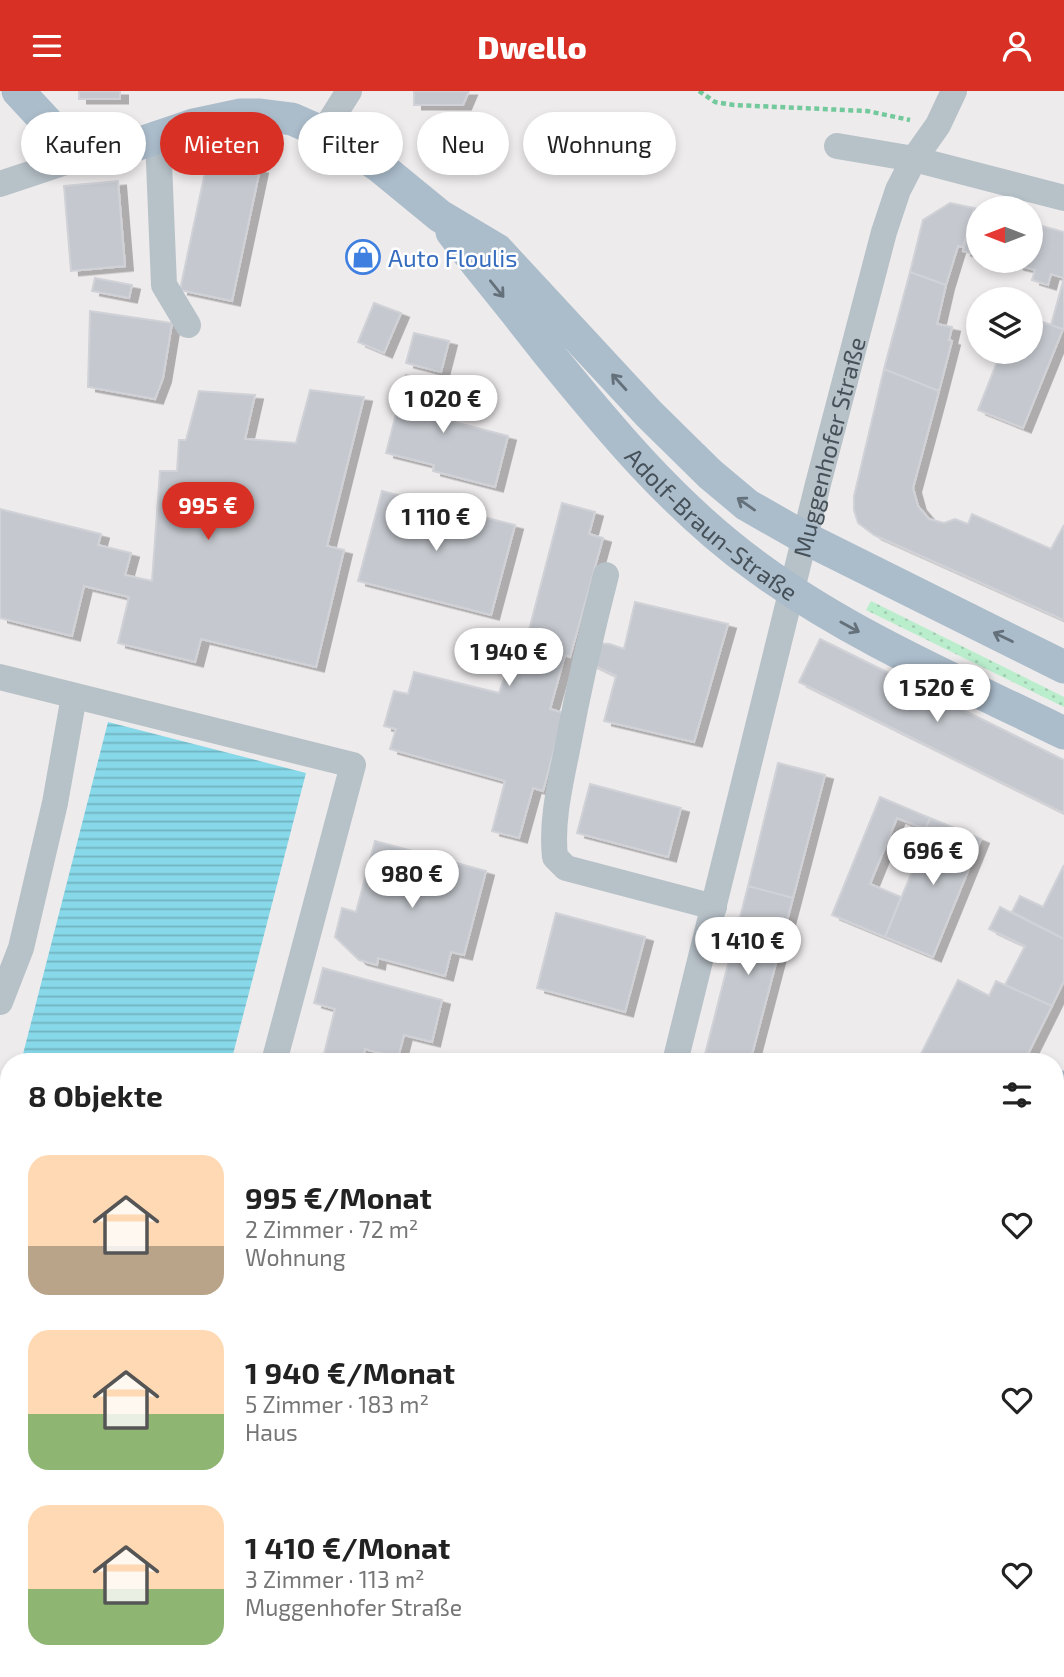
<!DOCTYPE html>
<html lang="de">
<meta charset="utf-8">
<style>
:root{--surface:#fff;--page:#f2f2f2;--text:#222;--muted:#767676;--accent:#d93025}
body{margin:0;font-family:"Exo 2",sans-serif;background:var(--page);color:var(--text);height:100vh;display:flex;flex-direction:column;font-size:26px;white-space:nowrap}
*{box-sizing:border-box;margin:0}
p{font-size:23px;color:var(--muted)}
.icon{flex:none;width:38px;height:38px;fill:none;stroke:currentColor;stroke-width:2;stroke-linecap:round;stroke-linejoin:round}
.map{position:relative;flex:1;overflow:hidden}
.drawer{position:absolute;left:0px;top:962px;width:1064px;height:625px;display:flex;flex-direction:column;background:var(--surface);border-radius:28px 28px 0 0;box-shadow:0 4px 10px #0003}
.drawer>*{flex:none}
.banner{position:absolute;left:21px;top:21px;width:700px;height:63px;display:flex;gap:14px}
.needle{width:46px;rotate:270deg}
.controls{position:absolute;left:966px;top:105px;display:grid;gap:14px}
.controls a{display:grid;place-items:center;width:77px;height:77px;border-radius:50%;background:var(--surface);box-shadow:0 4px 10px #0003;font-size:35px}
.price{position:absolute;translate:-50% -60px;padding:0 16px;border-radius:24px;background:#fff;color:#222;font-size:23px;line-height:46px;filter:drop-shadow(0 2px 4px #0008)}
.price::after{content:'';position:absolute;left:50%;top:42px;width:21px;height:16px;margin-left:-10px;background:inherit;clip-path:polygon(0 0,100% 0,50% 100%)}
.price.current{background:var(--accent);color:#fff}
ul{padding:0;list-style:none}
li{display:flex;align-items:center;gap:21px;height:175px;padding:0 28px}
li span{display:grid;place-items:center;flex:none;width:196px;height:140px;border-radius:21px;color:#555}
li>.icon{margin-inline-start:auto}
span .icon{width:84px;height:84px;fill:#fffc;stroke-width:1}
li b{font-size:30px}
h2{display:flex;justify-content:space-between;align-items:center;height:84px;padding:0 28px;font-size:30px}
.pill{padding:0 24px;border-radius:32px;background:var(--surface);box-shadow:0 4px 10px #0003;font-size:24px;line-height:63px}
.pill.current{background:var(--accent);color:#fff}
header{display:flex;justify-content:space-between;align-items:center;height:91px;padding:0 28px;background:var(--accent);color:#fff;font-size:32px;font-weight:800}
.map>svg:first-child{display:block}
</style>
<header><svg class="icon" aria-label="menu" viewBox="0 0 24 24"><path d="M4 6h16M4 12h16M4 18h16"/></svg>Dwello<svg class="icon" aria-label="person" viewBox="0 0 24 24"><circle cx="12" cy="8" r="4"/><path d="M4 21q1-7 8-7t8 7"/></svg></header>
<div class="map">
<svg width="1064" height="1586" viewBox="0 0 1064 1586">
<defs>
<pattern id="grass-dots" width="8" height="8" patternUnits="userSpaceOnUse" patternTransform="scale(1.75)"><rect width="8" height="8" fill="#b9edcb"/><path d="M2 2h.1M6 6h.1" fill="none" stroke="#a0cdb0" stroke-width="1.8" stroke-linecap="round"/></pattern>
<pattern id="water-rules" width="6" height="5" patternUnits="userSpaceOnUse" patternTransform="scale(1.75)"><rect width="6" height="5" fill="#87d8e9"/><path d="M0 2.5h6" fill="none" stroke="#70b2c0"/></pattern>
<filter id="shadow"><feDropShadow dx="8" dy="4.5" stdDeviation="0" flood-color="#0004"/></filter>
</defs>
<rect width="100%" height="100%" fill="#eeebec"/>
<path fill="url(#grass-dots)" d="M871,510l193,96v10l-198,-97z"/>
<path fill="url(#water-rules)" d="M108,631l198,51 -75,289h-210z
M0,1395l9,3v170l-9,4z"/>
<path fill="#c5c9cf" stroke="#d0d2d7" stroke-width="2" filter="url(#shadow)" d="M79,0h41v8h-41z
M414,0h55l-6,14h-49z
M208,67l52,11 -28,132 -52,-11z
M118,90l7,85 -54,5 -7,-85z
M950,112l24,5 -11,39 -5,-1 -12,39 -36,-13 13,-52z
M974,117l4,1v46l-15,-4z
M1031,132l33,9v46l-13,-4 -3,11 -16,-5 3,-10 -19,-5 2,-4h13z
M910,181l36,13 -9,39 15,3 -3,13 3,1 -13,50 -55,-22z
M95,187l37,7 -3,13 -37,-7z
M1064,187v52l-13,-5z
M374,212l27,10 -17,40 -26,-11z
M90,220l82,12 -9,55 -8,21 -67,-12z
M1031,227l32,11 -40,99 -45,-18 23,-58h30z
M414,242l35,8 -8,31 -35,-9z
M884,278l55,22 -26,97 5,18 11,13 15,4 11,-4 13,5 4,-10 79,35 13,-24v95l-190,-85 -16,-12 -4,-13v-14z
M406,284l49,13 -9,32 62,16 -13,51 -62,-16 1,-6 -48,-12z
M310,299l54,7 -37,149 17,4 -28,117 -115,-28 -6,23 -77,-19 11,-46 -45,-11 -12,50 -72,-18v-109l101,25 -3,11 33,8 -6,22 27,6 8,-110h17l2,-31h7l13,-49 56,4 -10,44 51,4z
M382,400l133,34 -24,90 -133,-34z
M562,412l33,9 -6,22 14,4 -33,119 -5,-2 -15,54 14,4 -21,78 -10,-3 -14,50 -27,-7 13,-50 -115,-32 6,-20 -12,-3 10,-35 14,3 6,-22 85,21 21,-60 8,1z
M635,511l93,22 -34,118 -90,-21 12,-45 -27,-13 5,-20 16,1 14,5z
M820,548l244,121v53l-265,-131z
M778,672l47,12 -32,123 -45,-12z
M590,693l91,24 -13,49 -91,-24z
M880,706l50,21 -5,11 -28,-11 -27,66 31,13 -16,40 -53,-22z
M930,727l51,21 -48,118 -48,-20 29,-70 -4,-2z
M375,750l111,30 -22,84 -13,-3 -6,24 -67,-18 -1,7 -18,-5 -24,-23 7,-29 14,4z
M1064,774v74l-52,-27 8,-16 23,11z
M748,795l45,12 -43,164h-47z
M1000,816l64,32v42l-12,25 -47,-21 20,-39 -36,-17z
M556,822l89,24 -20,75 -88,-24z
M323,877l119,32 -10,42 -28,-7 -6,23 -33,-9 -3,13h-40l13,-53 -21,-6z
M958,889l31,16 7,-15 56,25 -28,56h-107z
M0,1123l9,2v227l-9,-3z
M1064,1301v66l-9,-4v-44z
M1055,1389l9,4v20l-2,4 2,1v46l-9,-2z
M134,1578h96v8h-98z
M419,1578h53l-4,8h-44l-7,-4z
M627,1578h42l-1,8z
M702,1578h38l3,2 -3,6h-42z
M930,1578h57l-4,8h-57z"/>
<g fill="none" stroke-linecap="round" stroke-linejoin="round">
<path stroke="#72c99c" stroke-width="4.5" stroke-dasharray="5 3.5" stroke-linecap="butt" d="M699,0l16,11 19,3 133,6 43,9
M476,43v18l12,1 1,-22"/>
<g stroke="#b7c1c8" stroke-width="26">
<path d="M324,40l25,-40"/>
<path d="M158,47l6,147 24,40"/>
<path d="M837,55l77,13 150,39"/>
<path d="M0,93l63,-21 17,-17"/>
<path d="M606,484c-15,58 -28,116 -39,175 -7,35 -16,72 -12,107l11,11 148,39"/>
<path d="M0,586l353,88 -79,297"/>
<path d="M0,911l21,-54 34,-145 19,-107"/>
<path id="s1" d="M675,971l143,-578 66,-252 14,-42 16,-31 24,-34 16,-34"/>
<path d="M0,1043l9,2"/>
<path d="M1055,1501l9,3"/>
<path d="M581,1578l3,8"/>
<path d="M106,1586l2,-8"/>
</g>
<g stroke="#abbccb" stroke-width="33">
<path d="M18,0l37,40 25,15 13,4 30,-1 71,-24 47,-10h19l32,4 48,21 39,26 61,50 57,34 152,164 61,60 37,31 58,33 259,129"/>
<path id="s2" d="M452,141c30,39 62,77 92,116 64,79 130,159 213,219 94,69 203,115 307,166"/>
<path d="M1055,1013l9,-17"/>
<path d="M1055,1226l9,-15"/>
<path d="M772,1586l4,-8"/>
<path d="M861,1586l4,-8"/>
</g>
<path stroke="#aeb1b6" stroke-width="5" d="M1055,1105l9,-16
M1055,1138l9,-17
M807,1586l4,-8
M826,1586l4,-8"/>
</g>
<defs><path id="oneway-shaft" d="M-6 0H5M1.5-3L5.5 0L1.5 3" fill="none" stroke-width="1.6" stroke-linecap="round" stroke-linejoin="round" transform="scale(1.75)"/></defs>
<g stroke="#64707a">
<use href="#oneway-shaft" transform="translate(497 198) rotate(51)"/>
<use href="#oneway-shaft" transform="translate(619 291) rotate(-132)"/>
<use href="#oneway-shaft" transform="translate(746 413) rotate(-145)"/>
<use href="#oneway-shaft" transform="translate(850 536) rotate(29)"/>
<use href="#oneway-shaft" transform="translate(1003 546) rotate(-154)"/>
</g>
<defs>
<g id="shop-ring" transform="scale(1.75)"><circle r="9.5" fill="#fff" stroke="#3f7fe0" stroke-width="1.5"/><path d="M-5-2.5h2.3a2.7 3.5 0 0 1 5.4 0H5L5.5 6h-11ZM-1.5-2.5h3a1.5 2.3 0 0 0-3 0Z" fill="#3f7fe0"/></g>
</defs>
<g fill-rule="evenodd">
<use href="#shop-ring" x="363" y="166"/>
</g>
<g text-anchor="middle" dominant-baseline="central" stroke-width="5" stroke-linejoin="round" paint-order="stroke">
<g font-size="24" fill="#366cbe" stroke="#fff" text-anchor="start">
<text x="388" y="166">Auto Floulis</text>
</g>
<g font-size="24" fill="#455058" stroke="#fff">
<text stroke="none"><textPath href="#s1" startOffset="634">Muggenhofer Straße</textPath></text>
<text stroke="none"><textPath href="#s2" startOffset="392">Adolf-Braun-Straße</textPath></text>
</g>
</g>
</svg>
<div class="controls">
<a><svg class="needle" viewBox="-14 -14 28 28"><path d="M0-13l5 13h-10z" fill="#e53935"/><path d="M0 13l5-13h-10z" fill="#767676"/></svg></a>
<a><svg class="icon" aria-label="layers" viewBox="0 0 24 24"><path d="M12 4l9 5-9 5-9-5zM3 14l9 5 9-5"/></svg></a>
</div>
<b class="price" style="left:443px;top:344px">1 020 €</b>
<b class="price current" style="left:208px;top:451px">995 €</b>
<b class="price" style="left:436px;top:462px">1 110 €</b>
<b class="price" style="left:509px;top:597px">1 940 €</b>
<b class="price" style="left:937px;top:633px">1 520 €</b>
<b class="price" style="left:933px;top:796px">696 €</b>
<b class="price" style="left:412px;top:819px">980 €</b>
<b class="price" style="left:748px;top:886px">1 410 €</b>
<div class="banner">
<a class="pill">Kaufen</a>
<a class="pill current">Mieten</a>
<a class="pill">Filter</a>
<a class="pill">Neu</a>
<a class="pill">Wohnung</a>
</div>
<section class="drawer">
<h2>8 Objekte<svg class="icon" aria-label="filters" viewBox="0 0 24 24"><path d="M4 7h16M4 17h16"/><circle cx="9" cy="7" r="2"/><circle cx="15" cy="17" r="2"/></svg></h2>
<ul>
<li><span style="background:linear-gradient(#ffd9b3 65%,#b9a48a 0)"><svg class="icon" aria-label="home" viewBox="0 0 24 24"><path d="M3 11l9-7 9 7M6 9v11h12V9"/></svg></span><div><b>995 €/Monat</b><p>2 Zimmer · 72 m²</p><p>Wohnung</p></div><svg class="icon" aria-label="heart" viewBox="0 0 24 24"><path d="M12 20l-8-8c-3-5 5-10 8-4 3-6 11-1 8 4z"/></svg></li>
<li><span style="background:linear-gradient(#ffd9b3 60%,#8fb573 0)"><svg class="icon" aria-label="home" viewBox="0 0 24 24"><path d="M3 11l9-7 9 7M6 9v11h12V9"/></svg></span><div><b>1 940 €/Monat</b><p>5 Zimmer · 183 m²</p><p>Haus</p></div><svg class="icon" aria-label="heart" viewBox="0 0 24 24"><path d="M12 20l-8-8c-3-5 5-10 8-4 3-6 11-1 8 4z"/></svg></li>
<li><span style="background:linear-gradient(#ffd9b3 60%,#8fb573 0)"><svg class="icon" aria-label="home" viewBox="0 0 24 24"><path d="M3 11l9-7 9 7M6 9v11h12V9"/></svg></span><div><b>1 410 €/Monat</b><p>3 Zimmer · 113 m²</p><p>Muggenhofer Straße</p></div><svg class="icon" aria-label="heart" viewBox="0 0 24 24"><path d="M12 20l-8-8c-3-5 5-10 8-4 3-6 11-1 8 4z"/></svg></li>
</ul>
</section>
</div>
